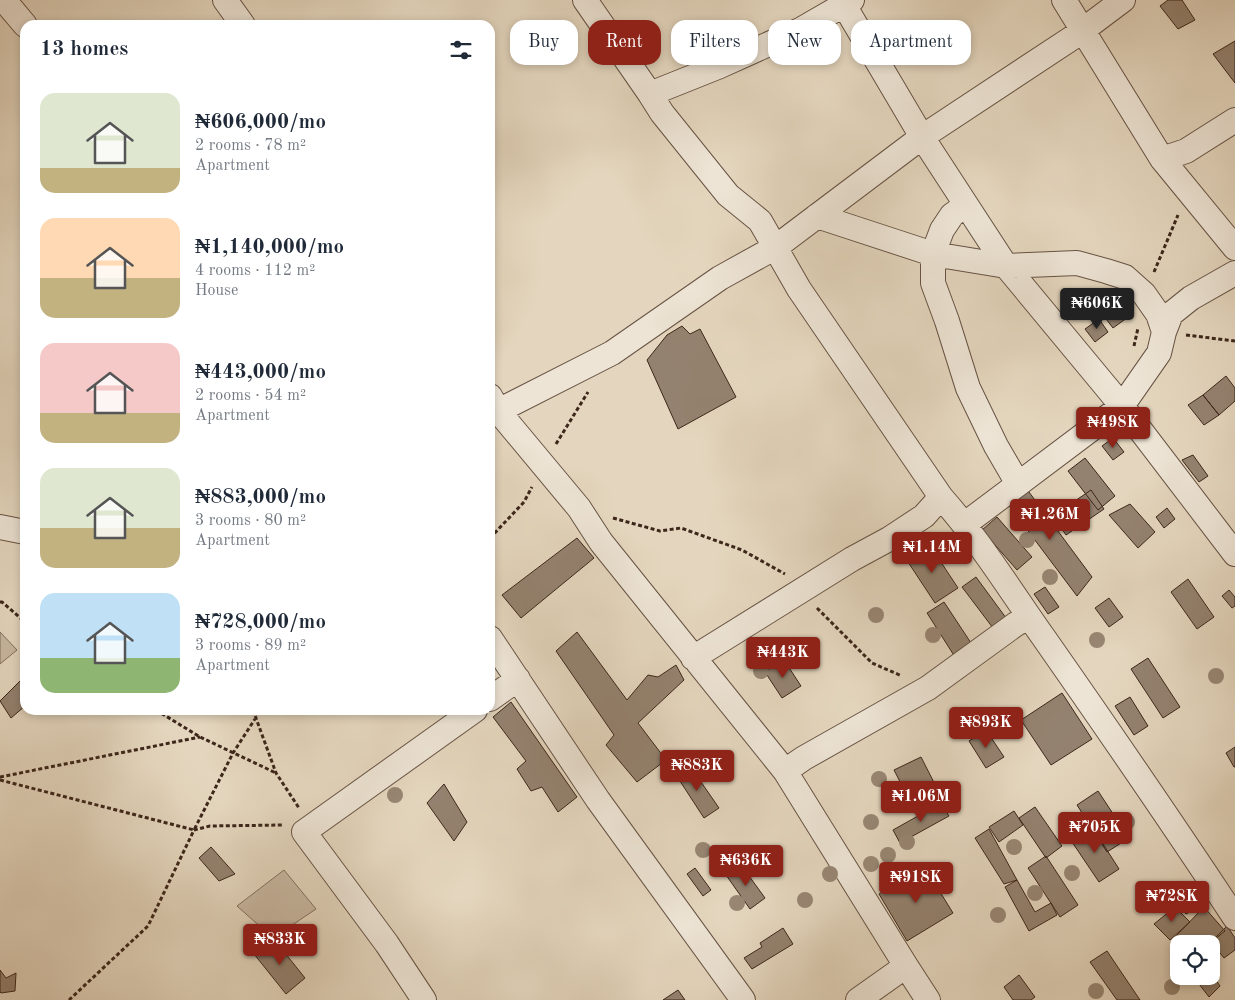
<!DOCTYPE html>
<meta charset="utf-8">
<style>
:root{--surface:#fff;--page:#f2f2f3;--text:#1f2937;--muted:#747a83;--accent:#8f2418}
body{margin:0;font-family:"Old Standard TT",serif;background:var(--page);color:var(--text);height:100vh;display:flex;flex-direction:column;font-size:19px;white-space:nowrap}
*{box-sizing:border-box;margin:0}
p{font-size:16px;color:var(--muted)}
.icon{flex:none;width:28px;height:28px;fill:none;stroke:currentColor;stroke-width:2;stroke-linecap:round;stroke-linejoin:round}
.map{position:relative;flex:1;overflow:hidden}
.sheet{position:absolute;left:20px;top:20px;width:475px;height:695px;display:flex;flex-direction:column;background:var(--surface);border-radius:15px;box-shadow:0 2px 8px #0003}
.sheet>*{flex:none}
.top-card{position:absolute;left:510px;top:20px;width:475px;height:45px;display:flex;gap:10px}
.fabs{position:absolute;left:1170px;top:935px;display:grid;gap:10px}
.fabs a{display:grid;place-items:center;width:50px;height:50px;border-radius:10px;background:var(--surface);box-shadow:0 2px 8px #0003;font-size:25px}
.price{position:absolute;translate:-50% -42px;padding:0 11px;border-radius:5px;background:var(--accent);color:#fff;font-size:16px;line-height:32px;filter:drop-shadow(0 1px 2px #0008)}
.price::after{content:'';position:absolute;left:50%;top:30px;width:15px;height:11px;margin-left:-8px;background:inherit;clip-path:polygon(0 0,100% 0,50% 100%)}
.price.active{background:#222;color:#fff}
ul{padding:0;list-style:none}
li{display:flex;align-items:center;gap:15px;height:125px;padding:0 20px}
li span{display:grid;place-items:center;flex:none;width:140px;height:100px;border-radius:15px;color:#555}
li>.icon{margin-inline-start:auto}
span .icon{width:60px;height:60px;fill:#fffc;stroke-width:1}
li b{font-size:21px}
h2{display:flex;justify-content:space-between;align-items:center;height:60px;padding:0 20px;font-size:21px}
.chip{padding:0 18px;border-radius:15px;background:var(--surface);box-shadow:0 2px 8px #0003;font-size:18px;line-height:45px}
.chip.active{background:var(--accent);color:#fff}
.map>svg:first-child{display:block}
</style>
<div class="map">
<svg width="1235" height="1000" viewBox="0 0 1235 1000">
<rect width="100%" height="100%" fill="#e4d6be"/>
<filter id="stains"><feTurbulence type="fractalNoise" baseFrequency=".004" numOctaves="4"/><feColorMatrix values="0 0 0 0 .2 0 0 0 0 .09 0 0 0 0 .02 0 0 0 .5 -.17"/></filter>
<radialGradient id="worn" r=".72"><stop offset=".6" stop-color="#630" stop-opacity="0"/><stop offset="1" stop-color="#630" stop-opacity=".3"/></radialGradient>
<path fill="#c8b8a2" stroke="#82705e" d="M0,632l17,18 -17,14z
M284,870l32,39 -43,29 -36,-32z"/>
<path fill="#948270" stroke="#3d271b" d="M1168,0h14l13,20 -17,9 -18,-23z
M1235,41v42l-22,-29z
M1113,292l18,23 -18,13 -17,-22z
M1099,319l9,13 -13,10 -10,-13z
M682,326l8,8 10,-5 36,68 -58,32 -31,-69 20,-25z
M1226,376l9,12v13l-16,14 -16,-20z
M1203,395l16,20 -15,10 -16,-20z
M1113,438l11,14 -11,8 -11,-14z
M1193,455l15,21 -9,6 -17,-22z
M1085,458l30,38 -17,14 -30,-39z
M1026,488l66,89 -15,19 -70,-93z
M1091,490l13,19 -38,26 -13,-19z
M1130,504l25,28 -17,16 -29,-33z
M1167,508l8,11 -11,9 -8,-11z
M997,517l35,40 -15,13 -35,-40z
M577,538l17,20 -73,60 -19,-23z
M929,544l29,44 -23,15 -29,-44z
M976,577l33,45 -13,10 -34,-45z
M1188,579l26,38 -17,12 -26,-37z
M1045,587l14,20 -11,7 -14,-20z
M1229,590l6,7v9l-3,2 -10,-12z
M1109,598l14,19 -14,10 -14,-19z
M944,602l29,44 -18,11 -28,-44z
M577,632l50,68 21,-25 10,2 18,-12 8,15 -46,43 28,37 -29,22 -31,-37 8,-10 -58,-84z
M1148,658l32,49 -17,11 -32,-49z
M784,660l17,26 -19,12 -17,-26z
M25,676v30l-14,12 -11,-17z
M1062,693l30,46 -41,26 -30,-45z
M1130,697l18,29 -14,9 -19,-29z
M511,702l66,95 -19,15 -16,-25 -11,4 -14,-22 9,-8 -33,-44z
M986,730l18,27 -18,11 -17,-27z
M1235,747v20h-1l-8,-14z
M921,757l23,45 -27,13 -23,-45z
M690,766l29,42 -15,10 -28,-43z
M444,784l23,38 -13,19 -27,-38z
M1098,791l31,47 -22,14 -30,-47z
M941,803l8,13 -49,27 -7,-13z
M1035,807l27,39 -16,12 -27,-40z
M1014,811l9,14 -24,17 -10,-15z
M1091,825l28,44 -20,13 -29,-43z
M989,829l28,51 -13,4 -29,-46z
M211,847l24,27 -16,7 -20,-23z
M1046,856l32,49 -18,12 -32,-49z
M741,865l24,33 -15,11 -24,-34z
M924,866l29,47 -46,28 -28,-47z
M695,868l16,22 -8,6 -16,-22z
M1017,880l18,32 16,-9 6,12 -28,16 -24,-44z
M1188,890l13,16 -15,8 -13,-12z
M1175,907l15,15 -20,18 -16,-16z
M1204,907l21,24 -16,13h-30v4l-7,-8z
M1227,926l8,12v12l-11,8 -13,-16z
M783,928l10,16 -41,25 -8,-11 18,-11 -2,-4z
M273,938l32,40 -19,16 -32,-40z
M1107,951l33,49h-23l-27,-38z
M0,970l6,8 10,-5 -1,18 -14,2 -1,-1z
M1211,973l9,13 -11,11 -16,-21h18z
M1019,975l16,22 -4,3h-18l-9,-13z
M678,990l7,10h-22z"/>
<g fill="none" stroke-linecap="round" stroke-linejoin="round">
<g stroke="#675344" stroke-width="26">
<path id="minor" d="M4,0l21,25
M225,0l18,25
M585,0l65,94 70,-28 82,-37 50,-29
M841,0l81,137 84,129 116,140 113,148
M1064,0l98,159 73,89
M650,94l12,19 66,82 32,26 39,68 142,208c39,44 69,93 103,141 65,93 129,186 191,280
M1162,159l24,-8 49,-31
M966,205l-14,10 -10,15 -9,24v29l14,38 21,67 28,58 22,38
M817,216l116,38 73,12 71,-3 29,8 19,6 19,17 14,20 6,18
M490,396l9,16 80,96 22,34 184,229 19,-13 124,-70 88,-64 13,-7
M490,415l122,-62 108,-75 56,-31 146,-110 153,-101 48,-36
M965,524l157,-118 37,-53 5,-21 7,-18 20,-16 44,-25
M0,527l25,5
M490,638l108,162 145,200
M693,658l159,-99 37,-20 35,-23 17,-19
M490,699l28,-20
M785,771l121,195 22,34
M424,1000l-37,-56 -83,-112 171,-122
M858,1000l48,-34"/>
</g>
<path stroke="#3d271b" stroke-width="3" stroke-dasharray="4 2.5" stroke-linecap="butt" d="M1154,272l24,-57
M1186,335l49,6
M1134,346l4,-18
M556,444l32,-52
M613,518l47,13 21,-3 61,22 43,24
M490,538l34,-36 8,-15
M0,602h2l23,20
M817,608l55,55 30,13
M156,710l44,27 76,36
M253,710l23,63 23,35
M0,777l200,-40
M0,780l194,50 39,-77 22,-34
M69,1000l79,-74 46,-96 16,-4 74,-1"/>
<use href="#minor" stroke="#ede4d5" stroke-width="24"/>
</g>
<g fill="#988673">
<circle cx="1050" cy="508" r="8"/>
<circle cx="1027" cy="540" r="8"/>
<circle cx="1050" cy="577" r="8"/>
<circle cx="876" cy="615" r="8"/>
<circle cx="933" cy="635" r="8"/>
<circle cx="1097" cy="640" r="8"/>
<circle cx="761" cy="671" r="8"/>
<circle cx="1216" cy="676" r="8"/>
<circle cx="879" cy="779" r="8"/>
<circle cx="395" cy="795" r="8"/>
<circle cx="871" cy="822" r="8"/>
<circle cx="1127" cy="822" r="8"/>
<circle cx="907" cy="842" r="8"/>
<circle cx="1014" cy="847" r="8"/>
<circle cx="703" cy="850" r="8"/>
<circle cx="888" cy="855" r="8"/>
<circle cx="871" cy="864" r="8"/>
<circle cx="1072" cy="873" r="8"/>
<circle cx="830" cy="874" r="8"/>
<circle cx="1035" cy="893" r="8"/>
<circle cx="805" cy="900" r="8"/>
<circle cx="737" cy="903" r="8"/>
<circle cx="1164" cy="903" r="8"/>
<circle cx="998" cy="915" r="8"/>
<circle cx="1172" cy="987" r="8"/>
<circle cx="1096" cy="991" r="8"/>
</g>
<rect width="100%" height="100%" filter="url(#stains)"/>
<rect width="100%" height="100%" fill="url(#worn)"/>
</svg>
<div class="fabs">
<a><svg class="icon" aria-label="locate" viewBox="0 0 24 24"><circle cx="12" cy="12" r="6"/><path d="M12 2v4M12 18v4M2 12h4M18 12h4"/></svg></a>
</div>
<b class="price active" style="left:1097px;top:330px">₦606K</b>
<b class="price" style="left:1113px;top:449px">₦498K</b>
<b class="price" style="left:1050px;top:541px">₦1.26M</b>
<b class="price" style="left:932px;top:574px">₦1.14M</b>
<b class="price" style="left:783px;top:679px">₦443K</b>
<b class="price" style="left:986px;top:749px">₦893K</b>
<b class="price" style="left:697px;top:792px">₦883K</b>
<b class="price" style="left:921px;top:823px">₦1.06M</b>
<b class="price" style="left:1095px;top:854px">₦705K</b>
<b class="price" style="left:746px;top:887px">₦636K</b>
<b class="price" style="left:916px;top:904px">₦918K</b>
<b class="price" style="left:1172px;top:923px">₦728K</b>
<b class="price" style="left:280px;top:966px">₦833K</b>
<div class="top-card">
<a class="chip">Buy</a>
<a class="chip active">Rent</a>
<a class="chip">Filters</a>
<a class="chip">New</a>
<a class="chip">Apartment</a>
</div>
<section class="sheet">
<h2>13 homes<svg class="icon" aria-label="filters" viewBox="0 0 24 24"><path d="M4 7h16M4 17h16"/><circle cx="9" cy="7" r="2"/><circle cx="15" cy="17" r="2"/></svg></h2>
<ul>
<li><span style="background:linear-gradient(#dfe7d0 75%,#c2b280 0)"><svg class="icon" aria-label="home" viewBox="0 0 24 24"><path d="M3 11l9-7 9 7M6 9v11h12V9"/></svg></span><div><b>₦606,000/mo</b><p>2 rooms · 78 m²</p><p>Apartment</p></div></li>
<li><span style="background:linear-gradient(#ffd9b3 60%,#c2b280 0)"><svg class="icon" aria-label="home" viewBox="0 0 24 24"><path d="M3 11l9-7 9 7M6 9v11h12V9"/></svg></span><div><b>₦1,140,000/mo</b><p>4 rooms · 112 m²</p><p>House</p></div></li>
<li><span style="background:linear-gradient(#f6c9c9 70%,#c2b280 0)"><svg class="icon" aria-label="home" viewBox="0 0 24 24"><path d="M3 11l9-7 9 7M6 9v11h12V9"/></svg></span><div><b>₦443,000/mo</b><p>2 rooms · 54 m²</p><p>Apartment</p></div></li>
<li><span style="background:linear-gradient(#dfe7d0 60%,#c2b280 0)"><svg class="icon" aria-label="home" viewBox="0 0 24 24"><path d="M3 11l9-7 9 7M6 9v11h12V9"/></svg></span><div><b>₦883,000/mo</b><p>3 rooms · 80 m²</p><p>Apartment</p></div></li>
<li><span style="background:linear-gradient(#bfe0f5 65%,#8fb573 0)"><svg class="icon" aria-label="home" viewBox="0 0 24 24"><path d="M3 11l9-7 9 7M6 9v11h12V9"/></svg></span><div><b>₦728,000/mo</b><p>3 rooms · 89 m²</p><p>Apartment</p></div></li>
</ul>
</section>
</div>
